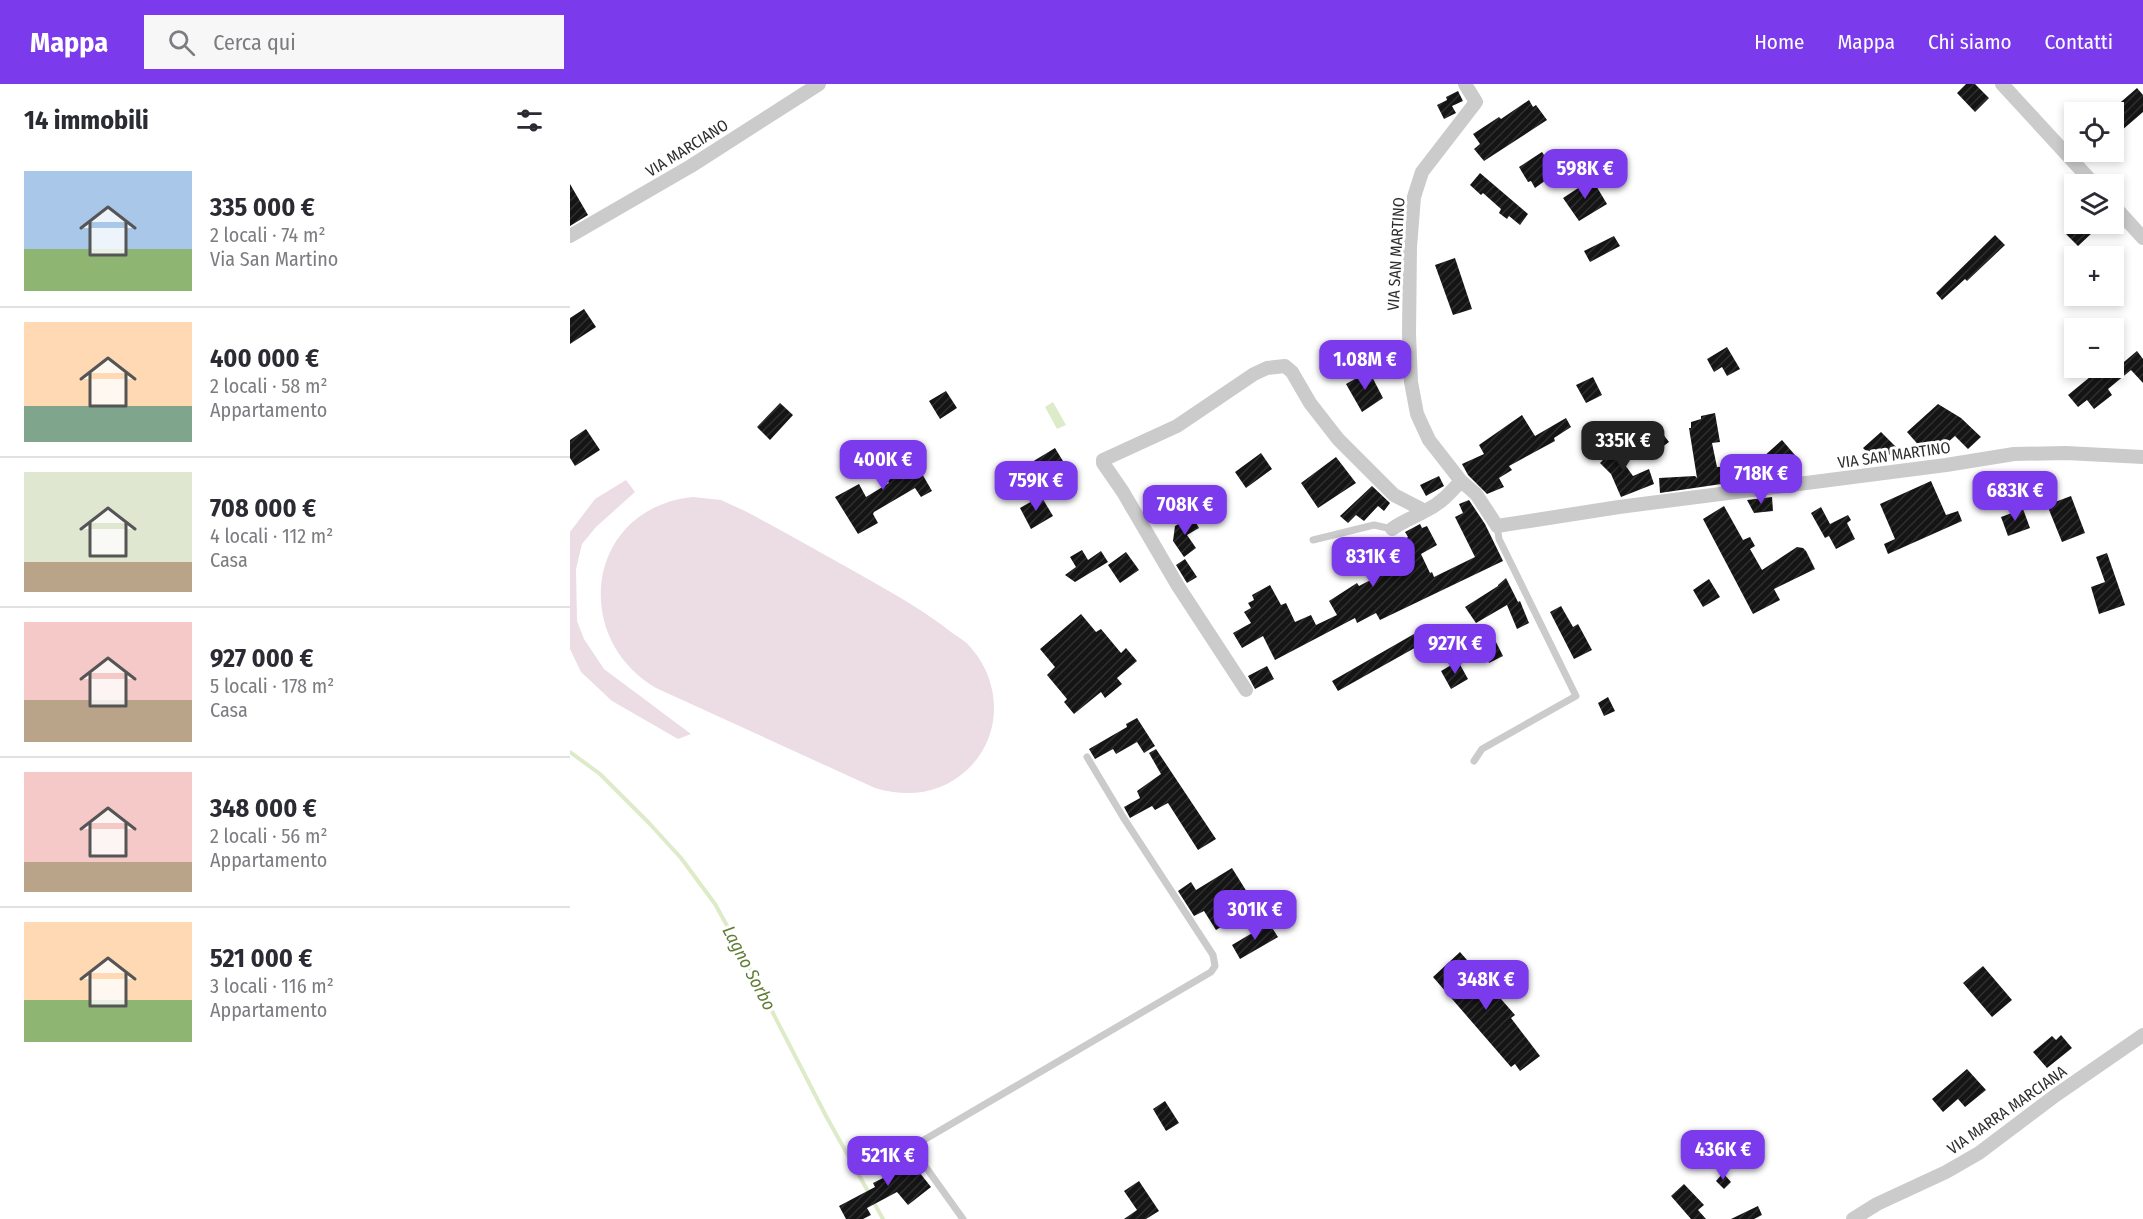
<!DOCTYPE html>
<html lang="it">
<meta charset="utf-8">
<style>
:root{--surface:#fff;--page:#f7f7f7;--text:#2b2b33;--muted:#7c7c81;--line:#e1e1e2;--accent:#7c3aed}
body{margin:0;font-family:"Fira Sans Condensed",sans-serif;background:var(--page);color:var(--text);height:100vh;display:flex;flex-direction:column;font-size:22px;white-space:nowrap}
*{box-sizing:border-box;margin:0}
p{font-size:20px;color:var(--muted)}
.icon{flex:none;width:33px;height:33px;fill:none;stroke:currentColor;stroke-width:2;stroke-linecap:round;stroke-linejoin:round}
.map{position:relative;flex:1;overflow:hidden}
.drawer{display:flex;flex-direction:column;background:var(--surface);width:570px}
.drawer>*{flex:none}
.controls{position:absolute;left:1494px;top:18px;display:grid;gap:12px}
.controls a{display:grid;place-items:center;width:60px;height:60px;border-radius:0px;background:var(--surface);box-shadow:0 3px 9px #0003;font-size:30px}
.price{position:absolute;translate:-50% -51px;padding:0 14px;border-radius:12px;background:var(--accent);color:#fff;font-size:20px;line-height:39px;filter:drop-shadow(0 2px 3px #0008)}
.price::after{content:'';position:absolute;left:50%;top:36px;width:18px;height:14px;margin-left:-9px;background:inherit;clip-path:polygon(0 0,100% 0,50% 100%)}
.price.active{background:#222;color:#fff}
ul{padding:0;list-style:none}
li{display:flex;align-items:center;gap:18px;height:150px;padding:0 24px}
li+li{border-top:2px solid var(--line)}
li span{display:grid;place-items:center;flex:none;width:168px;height:120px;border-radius:0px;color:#555}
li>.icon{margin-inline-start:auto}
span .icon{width:72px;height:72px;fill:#fffc;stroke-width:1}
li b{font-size:26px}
h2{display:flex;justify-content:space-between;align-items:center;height:72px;padding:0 24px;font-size:26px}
header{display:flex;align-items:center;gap:36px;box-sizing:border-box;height:84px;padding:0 30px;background:var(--accent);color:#fff}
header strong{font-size:28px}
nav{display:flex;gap:33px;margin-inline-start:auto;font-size:21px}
.search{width:420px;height:54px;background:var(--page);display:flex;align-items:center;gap:15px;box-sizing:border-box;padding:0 21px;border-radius:0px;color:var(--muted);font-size:22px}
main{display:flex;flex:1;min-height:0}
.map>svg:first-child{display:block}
</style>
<header>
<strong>Mappa</strong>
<div class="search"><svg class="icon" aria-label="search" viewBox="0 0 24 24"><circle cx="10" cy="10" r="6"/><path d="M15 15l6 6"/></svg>Cerca qui</div>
<nav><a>Home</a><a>Mappa</a><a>Chi siamo</a><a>Contatti</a></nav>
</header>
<main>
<section class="drawer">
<h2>14 immobili<svg class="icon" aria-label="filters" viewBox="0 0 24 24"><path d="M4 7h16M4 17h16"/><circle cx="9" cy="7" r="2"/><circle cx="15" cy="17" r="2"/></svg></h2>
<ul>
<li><span style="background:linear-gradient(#a9c7e8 65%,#8fb573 0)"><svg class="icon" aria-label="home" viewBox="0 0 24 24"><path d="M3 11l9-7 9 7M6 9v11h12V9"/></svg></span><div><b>335 000 €</b><p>2 locali · 74 m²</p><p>Via San Martino</p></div></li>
<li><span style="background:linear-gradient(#ffd9b3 70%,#7fa58c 0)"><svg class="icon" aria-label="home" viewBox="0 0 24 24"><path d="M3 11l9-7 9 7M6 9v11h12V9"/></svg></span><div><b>400 000 €</b><p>2 locali · 58 m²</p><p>Appartamento</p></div></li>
<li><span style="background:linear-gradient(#dfe7d0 75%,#b9a48a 0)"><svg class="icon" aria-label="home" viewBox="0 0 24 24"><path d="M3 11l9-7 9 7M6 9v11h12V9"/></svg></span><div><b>708 000 €</b><p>4 locali · 112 m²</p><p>Casa</p></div></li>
<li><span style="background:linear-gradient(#f6c9c9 65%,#b9a48a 0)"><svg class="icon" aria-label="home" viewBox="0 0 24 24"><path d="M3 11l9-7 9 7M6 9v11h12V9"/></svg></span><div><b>927 000 €</b><p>5 locali · 178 m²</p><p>Casa</p></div></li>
<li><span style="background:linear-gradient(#f6c9c9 75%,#b9a48a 0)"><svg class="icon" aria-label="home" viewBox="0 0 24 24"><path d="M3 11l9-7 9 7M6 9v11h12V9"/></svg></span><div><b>348 000 €</b><p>2 locali · 56 m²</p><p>Appartamento</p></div></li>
<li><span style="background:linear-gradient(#ffd9b3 65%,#8fb573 0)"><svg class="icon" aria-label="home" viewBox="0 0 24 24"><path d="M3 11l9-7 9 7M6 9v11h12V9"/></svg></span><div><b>521 000 €</b><p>3 locali · 116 m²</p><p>Appartamento</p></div></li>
</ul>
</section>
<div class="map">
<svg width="1573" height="1135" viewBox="0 0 1573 1135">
<defs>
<pattern id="building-hatch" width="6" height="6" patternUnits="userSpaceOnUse" patternTransform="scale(1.5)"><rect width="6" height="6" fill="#151515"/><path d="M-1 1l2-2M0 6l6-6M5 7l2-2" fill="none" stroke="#2f2f2f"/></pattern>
</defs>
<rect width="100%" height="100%" fill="#fff"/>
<path fill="#ecdce4" d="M56,396l9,12 -39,35 -14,17 -6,25 1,52 7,18 20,30 87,65 -13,5 -66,-38 -31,-29 -11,-23v-117l25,-33z
M123,413l28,3 26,12c43,23 85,47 128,71 26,15 52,30 76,49 7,5 16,10 21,17 30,35 30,88 -4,120 -26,25 -60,29 -93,19l-219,-100c-86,-50 -70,-180 37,-191z"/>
<path fill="#deebc9" d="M483,318l13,23 -9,4 -12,-22z"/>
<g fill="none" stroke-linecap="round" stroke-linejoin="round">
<path stroke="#deebc9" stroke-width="4" d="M0,668l30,22 49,49 32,35 34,46 25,45 86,167 44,79
M303,1117l10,18"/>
</g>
<path fill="url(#building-hatch)" d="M1396,0h9l14,14 -14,14 -18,-19z
M1567,4l6,7v17l-29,25v-29z
M888,7l5,10 -11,5 4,7 -12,6 -7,-14 10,-5 -1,-3z
M959,16l4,7 3,-2 11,15 -63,41 -10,-12 6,-5 -7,-10 26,-17 2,2z
M972,68l14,21 -21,15 -4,-7 -3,1 -9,-15z
M910,89l48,41 -8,11 -11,-9 -2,3 -8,-6 2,-4 -18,-16 -2,2 -11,-10z
M1022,95l15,25 -28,17 -16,-23z
M0,100l18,31 -18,11z
M1504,140h10l9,8 -15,14 -13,-13z
M1425,151l10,10 -38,36 -2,-2 -23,21 -6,-7z
M1044,152l6,10 -30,16 -6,-11z
M885,174l17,51 -19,6 -18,-50z
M14,225l12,18 -26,17v-26z
M1157,263l13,22 -13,7 -5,-9 -8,5 -7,-13z
M1567,267l6,8v24l-12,-13 -23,19 4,6 -18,14 -7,-9 -9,7 -10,-12 33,-27h7l4,4z
M799,287l14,27 -21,14 -16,-28z
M1023,293l9,18 -16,8 -10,-18z
M376,307l11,17 -17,11 -11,-18z
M210,319l13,12 -23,25 -13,-13z
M1368,320l23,14 20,19 -13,12 -13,-13 -25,22 -23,-26z
M1145,329l5,29 -8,1 5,24 15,-1 3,16 -75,11 -1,-15 36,-2 2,2 -8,-50h2v-6l10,-3v-3z
M952,331l13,21 31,-18 5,9 -17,11 1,3 -46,25 3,4 -13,8 5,9 -17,7 -19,-19 -6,-11 22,-10 -5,-9z
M1086,341l13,17 -19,14 -12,-17z
M16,345l14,21 -25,16 -5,-8v-18z
M1311,348l16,16 -18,16 -16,-16z
M1037,356l26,36 16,-7 5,15 -33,13 -10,-23 -11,-11 3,-3 -8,-11z
M1212,356l19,22 -16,13 -5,1 -17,-19z
M485,364l11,18 -27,15 -6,-11 2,-2 -3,-6z
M329,366l15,16 3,-1 15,26 -11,6 -6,-9 -41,24 -1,2 5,9 -20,11 -23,-37 24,-13 7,13 23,-14 -13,-18z
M691,369l11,16 -26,19 -11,-16z
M766,373l20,26 -38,25 -17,-25z
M869,392l5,10 -18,10 -6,-11z
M1361,397l15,34 12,-4 4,10 -74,33 -4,-10 11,-5 -15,-35z
M802,402l18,17 -6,8 -6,-5 -14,15 -8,-6 -8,8 -8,-7z
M471,412l12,20 -22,13 -11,-21z
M1501,412l14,37 -23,9 -15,-37z
M1202,413l1,14 -19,2 -7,-13z
M899,416l16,24 18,37 -123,59 -4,-7 -19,10 -2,-5 -80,42 -12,-24 -21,12 -9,-15 18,-10 -7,-11 7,-4 -3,-5 6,-3 -2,-5 18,-10 11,20 5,-2 9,19 16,-7 5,10 21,-10 -8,-14 28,-18 2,3 23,-12 -9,-21 15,-8 2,3 18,-11 -3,-5 15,-8 2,4 5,-2 10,19 -16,9 9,19 2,-1 2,5 41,-20 -20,-40 8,-4 -4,-9z
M1154,422l19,34 7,-3 5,9 -5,3 12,21 35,-23 6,1 3,3 9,18 -41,20 6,11 -27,14 -50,-95z
M1251,423l9,17 18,-9 3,5 -4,3 8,16 -19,10 -7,-13 -4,2 -14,-25z
M1453,425l7,19 -22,8 -7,-19z
M622,432l7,12 -12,7 9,13 -12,9 -11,-16 2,-15z
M512,466l6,10 13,-9 7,11 -33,20 -10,-7 11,-8 -6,-10z
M556,468l13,18 -19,13 -12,-18z
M1537,469l18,52 -26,9 -8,-27 14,-5 -9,-25z
M615,475l12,18 -10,6 -11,-18z
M936,494l12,24 2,-1 9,22 -12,6 -10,-24 -31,18 -11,-16 33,-21v-1z
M1139,495l11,18 -17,10 -10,-17z
M991,522l12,21 5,-3 14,26 -18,9 -24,-47z
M511,530l15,18 5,-3 20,24 5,-5 11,13 -20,17 5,6 -17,14 -4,-6 -27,22 -10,-12 3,-3 -20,-24 8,-8 -15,-18z
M844,550l6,11 -82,46 -6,-10z
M924,554l9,18 -14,7 -9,-17z
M888,577l10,18 -17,10 -10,-18z
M697,582l7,13 -19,10 -7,-13z
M1038,613l7,14 -11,5 -6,-13z
M567,634l18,28 -11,7 -7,-11 -21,12 -3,-5 -18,10 -6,-10 38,-22 -1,-3z
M586,665l60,90 -18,11 -30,-47 -13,7 -3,-4 -22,12 -6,-11 16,-9 -3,-7 24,-17 -12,-21z
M662,784l15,24 -12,8 8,14 -27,16 -12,-19 -10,5 -16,-25 13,-9 5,8z
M699,839l9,14 -38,22 -8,-14z
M890,868l55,63 -4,3 29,38 -20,15 -5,-7 -4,3 -78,-90z
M1413,882l29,34 -20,17 -29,-34z
M1491,951l11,13 -25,20 -14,-16 19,-16 4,4z
M1397,985l19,21 -21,17 -7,-8 -15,13 -11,-13z
M595,1017l14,22 -13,8 -13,-22z
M322,1065l12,21 8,-7 19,24 -23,18 -11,-13 -30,16 4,7 -8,4h-17l-7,-13 36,-19 -2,-4 10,-5 -10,-18z
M1153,1089l8,9 -7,7 -8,-8z
M569,1097l20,30 -13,8h-22l13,-9 -13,-19z
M1114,1100l20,21 -6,5 8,9h-15l-20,-23z
M1188,1122l4,9 -8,4h-23z"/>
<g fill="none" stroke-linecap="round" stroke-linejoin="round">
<path stroke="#cbcbcb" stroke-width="7" d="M743,456l61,-15 18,4
M904,677l8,-12 94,-53 -77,-157 -2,-13
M393,1135l-48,-67 2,-8 294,-172 4,-6 -2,-11 -90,-138 -36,-60"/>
<path stroke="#cbcbcb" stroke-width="14" d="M895,0l11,18 -54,70 -8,25 -4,50 -1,87 2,48 6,32 12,26 32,41 15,13 21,32 122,-19 327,-42 68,-11 52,-1 77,4
M1432,0l92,100
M1544,122l29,32
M0,152l121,-70 128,-82
M822,445c11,-8 23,-12 35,-19 14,-7 23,-17 34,-29
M676,606l-68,-104 -55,-94 -20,-29v-3l74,-34 77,-52 13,-6 18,-2 7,6 18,31 28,36 56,56 31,16
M1283,1135l24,-15 69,-32 33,-19 77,-58 87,-60"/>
</g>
<g text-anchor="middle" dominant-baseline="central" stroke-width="6" stroke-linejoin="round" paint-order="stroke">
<g font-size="16" fill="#2e2e2e" stroke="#fff">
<text transform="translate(117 64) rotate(-32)">VIA MARCIANO</text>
<text transform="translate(826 170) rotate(-87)">VIA SAN MARTINO</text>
<text transform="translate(1324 371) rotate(-8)">VIA SAN MARTINO</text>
<text transform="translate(1437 1026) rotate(-35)">VIA MARRA MARCIANA</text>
</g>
<g font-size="18" font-style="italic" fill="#627d36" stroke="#fff">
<text transform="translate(179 884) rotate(62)">Lagno Sorbo</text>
</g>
</g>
</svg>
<div class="controls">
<a><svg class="icon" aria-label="locate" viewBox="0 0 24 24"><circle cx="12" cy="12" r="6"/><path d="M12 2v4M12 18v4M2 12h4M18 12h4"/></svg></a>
<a><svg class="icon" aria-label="layers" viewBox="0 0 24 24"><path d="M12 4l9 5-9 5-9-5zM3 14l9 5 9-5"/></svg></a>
<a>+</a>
<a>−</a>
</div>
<b class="price" style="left:1015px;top:116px">598K €</b>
<b class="price" style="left:795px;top:307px">1.08M €</b>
<b class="price active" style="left:1053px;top:388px">335K €</b>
<b class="price" style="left:313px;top:407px">400K €</b>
<b class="price" style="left:1191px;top:421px">718K €</b>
<b class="price" style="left:466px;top:428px">759K €</b>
<b class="price" style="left:1445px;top:438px">683K €</b>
<b class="price" style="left:615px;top:452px">708K €</b>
<b class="price" style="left:803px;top:504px">831K €</b>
<b class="price" style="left:885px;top:591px">927K €</b>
<b class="price" style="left:685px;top:857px">301K €</b>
<b class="price" style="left:916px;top:927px">348K €</b>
<b class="price" style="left:1153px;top:1097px">436K €</b>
<b class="price" style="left:318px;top:1103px">521K €</b>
</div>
</main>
